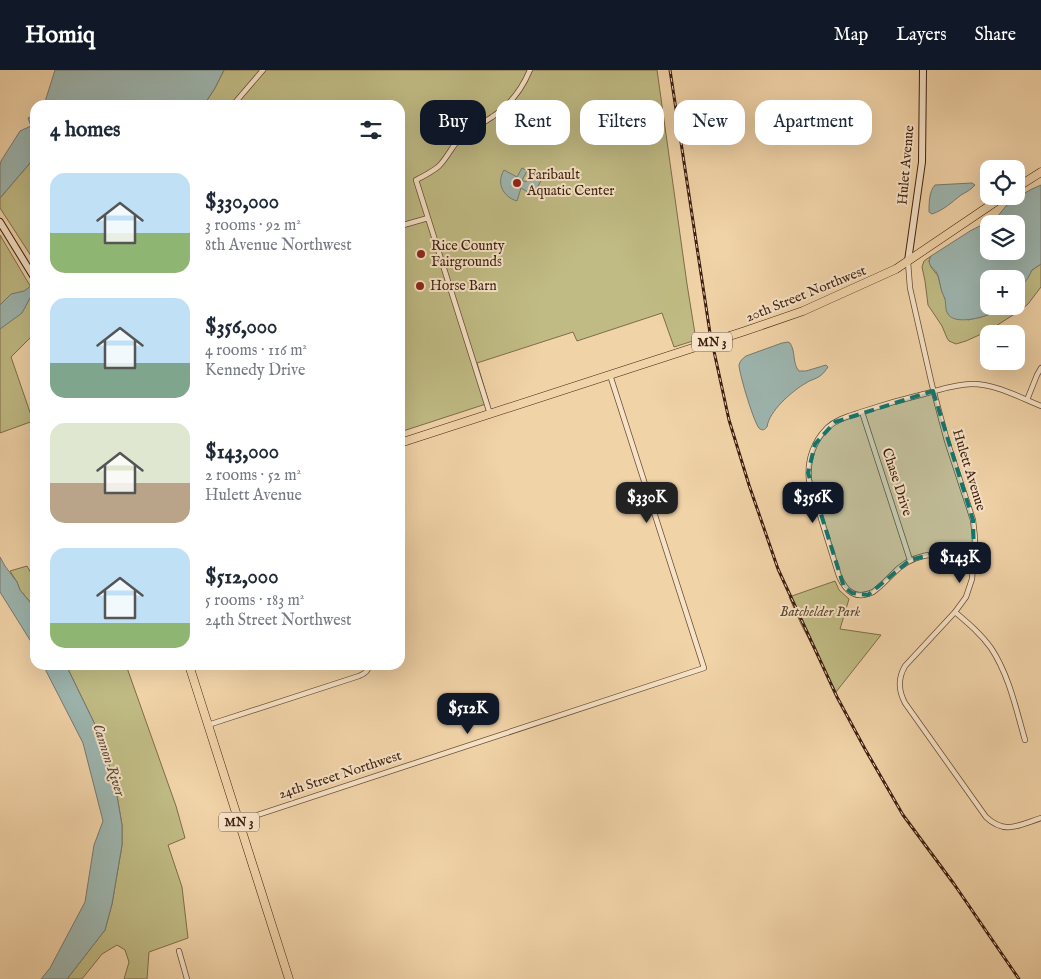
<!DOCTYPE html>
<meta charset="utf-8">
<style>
:root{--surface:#fff;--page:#f6f6f7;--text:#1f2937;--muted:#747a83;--accent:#111827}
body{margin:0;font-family:"IM FELL English",serif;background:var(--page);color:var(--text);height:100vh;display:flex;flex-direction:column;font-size:19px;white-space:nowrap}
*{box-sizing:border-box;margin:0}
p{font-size:16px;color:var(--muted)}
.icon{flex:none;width:28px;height:28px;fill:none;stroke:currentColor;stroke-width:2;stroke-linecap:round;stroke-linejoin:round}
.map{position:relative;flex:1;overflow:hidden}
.panel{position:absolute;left:30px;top:30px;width:375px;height:570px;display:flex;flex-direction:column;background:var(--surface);border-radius:15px;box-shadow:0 5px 20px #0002}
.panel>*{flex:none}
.banner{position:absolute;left:420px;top:30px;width:475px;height:45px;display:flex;gap:10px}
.fabs{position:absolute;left:980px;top:90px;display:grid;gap:10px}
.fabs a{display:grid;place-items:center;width:45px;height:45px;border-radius:10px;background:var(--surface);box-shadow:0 5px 20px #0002;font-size:25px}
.price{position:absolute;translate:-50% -42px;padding:0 11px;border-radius:10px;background:var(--accent);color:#fff;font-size:16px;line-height:32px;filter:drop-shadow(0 1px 2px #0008)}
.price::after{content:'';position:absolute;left:50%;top:30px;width:15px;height:11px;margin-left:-8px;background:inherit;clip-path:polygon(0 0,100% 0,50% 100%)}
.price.on{background:#222;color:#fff}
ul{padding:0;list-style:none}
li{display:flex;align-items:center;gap:15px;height:125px;padding:0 20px}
li span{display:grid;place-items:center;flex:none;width:140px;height:100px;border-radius:15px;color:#555}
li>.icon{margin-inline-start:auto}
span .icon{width:60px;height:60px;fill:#fffc;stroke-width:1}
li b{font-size:21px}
h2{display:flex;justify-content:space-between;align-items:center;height:60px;padding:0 20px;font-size:21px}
.chip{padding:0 18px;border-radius:15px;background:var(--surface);box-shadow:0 5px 20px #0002;font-size:18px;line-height:45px}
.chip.on{background:var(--accent);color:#fff}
header{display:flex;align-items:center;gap:30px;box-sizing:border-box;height:70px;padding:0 25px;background:var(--accent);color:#fff}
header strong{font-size:24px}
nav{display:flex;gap:28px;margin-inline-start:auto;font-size:18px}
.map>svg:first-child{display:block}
</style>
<header>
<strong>Homiq</strong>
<nav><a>Map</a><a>Layers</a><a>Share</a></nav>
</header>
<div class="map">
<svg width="1041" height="909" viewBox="0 0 1041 909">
<rect width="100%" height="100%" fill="#f1d3a8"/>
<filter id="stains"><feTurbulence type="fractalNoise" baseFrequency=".004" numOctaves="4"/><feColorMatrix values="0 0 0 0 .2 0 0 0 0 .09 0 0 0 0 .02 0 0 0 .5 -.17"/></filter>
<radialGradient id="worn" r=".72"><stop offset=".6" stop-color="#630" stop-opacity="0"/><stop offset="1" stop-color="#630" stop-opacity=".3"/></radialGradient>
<path fill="#c0bb84" stroke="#7e6c4a" d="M224,0h433l30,214 9,56 -22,7 -12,-34 -85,28 -4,-9 -96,31 12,40 -89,29v-327h-196l11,-17z
M35,82v110l-35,-54v-10l30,-35z
M0,165l35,59v39l-24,24 22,64 -33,12z
M931,186l-2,5 2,6 7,9 4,15 3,8 23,21 19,-5 15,-9h14v-13l16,-23 9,-6v23l-13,17 -7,6 -33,21 -22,10 -10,3 -7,-3 -2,-3 -5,-12 -14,-21 -3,-24 -3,-14 2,-6z
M27,496l8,14v33l-5,-11 -10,-12 -3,-8 -7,-11z
M835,511l4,9 10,9 -9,30 41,6 -45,57 -35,-68 -12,-27z
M66,595h60l50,141 9,32 -17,7 14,42 6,51 -39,14 -2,27h-23l5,-17 -4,-12 -8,-5 -15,9 -20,25h-15l38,-49 7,-26 10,-59v-20l-6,-35 -14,-51z"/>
<path fill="#9db6b0" stroke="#777970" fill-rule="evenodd" d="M55,0h169l-9,18 -11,17h-160z
M35,45v37l-5,11 -30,35v-33l1,-4 19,-30 11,-5 -3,-8z
M522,98l5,3 -5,9 4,2 6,-9 10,6 -9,16 -12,-7 -4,13c-14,-4 -21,-18 -13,-31l13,7z
M972,113l3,2c-4,5 -9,7 -14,10 -9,7 -17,15 -29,19l-3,-2c0,-8 0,-21 6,-27z
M1041,115v79l-9,6 -4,8 -12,15v-14h-27v27h13c-3,2 -6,5 -10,7 -9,5 -38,12 -44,1 -3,-4 -2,-10 -3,-15 -2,-5 -1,-3 -3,-7 -2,-5 -2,-11 -4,-16 -2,-9 -13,-9 -7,-20l39,-25 27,-14 9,-11 10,-8 16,-9zM989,154h27v27h-27z
M35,213v11l-5,4 -8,15 -22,16v-24l11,-11 13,-3z
M788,272l2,1c6,9 2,20 9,28h7l20,-6 2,2c-2,3 -5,7 -8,9 -4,3 -10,4 -14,7 -14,8 -37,28 -39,44 -2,2 -3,4 -7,2 -5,-2 -21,-56 -21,-64 1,-4 3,-6 7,-9l36,-13z
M0,487l5,9 12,16 3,8 10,12 5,11v35l-35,-56z
M43,595h23l36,74 14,51 6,35v20l-10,59 -7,26 -38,49h-26l9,-11 35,-66 9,-57 9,-24 -20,-78z"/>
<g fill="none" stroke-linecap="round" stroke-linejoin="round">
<g stroke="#6a4b36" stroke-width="6">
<path id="street" d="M233,35l30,-35
M400,156l28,-8
M908,192l2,26 22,97 15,56 26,79 2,18 -3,41 -6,18 -11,15 -50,54c-7,12 -7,24 0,37l81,114c19,18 33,8 55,1
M1027,330l10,-25 4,-7
M862,342l48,148
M490,344l-74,-234c8,-4 16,-8 23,-14 9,-9 14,-22 23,-30 9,-8 20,-12 30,-19 17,-11 30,-28 38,-47
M974,487c-26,-4 -54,-7 -75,11 -9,8 -16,17 -26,24 -17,8 -27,0 -34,-16l-30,-96c-2,-19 4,-38 18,-52 10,-9 22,-12 34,-16 21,-7 42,-13 63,-18 16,-4 31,-10 48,-10 24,0 47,13 69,22
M955,542c13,11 26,22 36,36 18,27 25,61 34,92
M208,655l151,-49c5,-2 10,-5 10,-11
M239,751l465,-153 -94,-293
M179,881l8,28"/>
</g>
<g stroke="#3d1e10" stroke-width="8">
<path id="secondary" d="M0,152l35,57
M908,191l14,-99 1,-92"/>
</g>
<g stroke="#3d1e10" stroke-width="9">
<path id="highway" d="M1016,118l25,-16
M400,373l345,-112 58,-20 93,-42 108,-73
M189,595l100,314"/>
</g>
<use href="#street" stroke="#f6e2c6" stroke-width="4.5"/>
<use href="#secondary" stroke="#f6e2c6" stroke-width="6"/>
<use href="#highway" stroke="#f1d3a8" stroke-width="8"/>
<g stroke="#3d1e10" stroke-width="3">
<path id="rail" d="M670,0l40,263 19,87 20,65 29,84 59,128 28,52 38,66 51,69 65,95"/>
</g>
<use href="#rail" stroke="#f6e2c6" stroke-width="1" stroke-dasharray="4" stroke-linecap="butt"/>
</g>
<path fill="#0f766e" fill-opacity="0.2" stroke="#0f766e" stroke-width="4" stroke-dasharray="10 6" stroke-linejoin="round" d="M933,321l40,129 1,37 -37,-4 -27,7 -42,35 -16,-2 -8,-6 -36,-114 7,-29 20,-22z"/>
<g fill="#8f2418" stroke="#f6e2c6" stroke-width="2">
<circle cx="517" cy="113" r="5"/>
<circle cx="421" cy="184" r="5"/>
<circle cx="420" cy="216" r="5"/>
</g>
<g text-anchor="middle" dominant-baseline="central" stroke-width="4" stroke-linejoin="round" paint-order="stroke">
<g fill="#f6e2c6" stroke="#745947" stroke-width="1">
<rect x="692" y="262.5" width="40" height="19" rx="4"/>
<rect x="219" y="742.5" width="40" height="19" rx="4"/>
</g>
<g font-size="12" font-weight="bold" fill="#3d1e10">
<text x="712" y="272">MN 3</text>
<text x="239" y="752">MN 3</text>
</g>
<g font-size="14" fill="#3d1e10" stroke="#f6e2c6">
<text transform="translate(906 95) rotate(-85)">Hulet Avenue</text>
<text transform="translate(806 224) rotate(-22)">20th Street Northwest</text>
<text transform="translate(969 400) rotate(73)">Hulett Avenue</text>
<text transform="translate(897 412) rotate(72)">Chase Drive</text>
<text transform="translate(340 705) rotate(-18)">24th Street Northwest</text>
</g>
<g font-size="14" fill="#3d1e10" stroke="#f6e2c6" text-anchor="start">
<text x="527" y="105">Faribault<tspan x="527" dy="16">Aquatic Center</tspan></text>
<text x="431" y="176">Rice County<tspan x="431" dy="16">Fairgrounds</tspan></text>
<text x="430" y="216">Horse Barn</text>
</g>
<g font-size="14" font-style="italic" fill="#5e452d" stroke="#f6e2c6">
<text x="820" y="542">Batchelder Park</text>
</g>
<g font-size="15" font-style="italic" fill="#5a4c40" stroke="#f6e2c6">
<text transform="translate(109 690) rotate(72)">Cannon River</text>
</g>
</g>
<rect width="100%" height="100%" filter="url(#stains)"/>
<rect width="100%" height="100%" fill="url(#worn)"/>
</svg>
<div class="fabs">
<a><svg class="icon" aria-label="locate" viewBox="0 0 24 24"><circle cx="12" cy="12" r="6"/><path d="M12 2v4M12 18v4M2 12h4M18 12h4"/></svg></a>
<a><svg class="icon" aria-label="layers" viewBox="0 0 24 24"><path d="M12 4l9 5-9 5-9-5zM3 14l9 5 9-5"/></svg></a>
<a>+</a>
<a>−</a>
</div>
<b class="price on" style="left:647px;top:454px">$330K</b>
<b class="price" style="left:813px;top:454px">$356K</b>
<b class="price" style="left:960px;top:514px">$143K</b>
<b class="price" style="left:468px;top:665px">$512K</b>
<div class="banner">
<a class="chip on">Buy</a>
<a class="chip">Rent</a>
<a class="chip">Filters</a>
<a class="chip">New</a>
<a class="chip">Apartment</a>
</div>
<section class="panel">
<h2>4 homes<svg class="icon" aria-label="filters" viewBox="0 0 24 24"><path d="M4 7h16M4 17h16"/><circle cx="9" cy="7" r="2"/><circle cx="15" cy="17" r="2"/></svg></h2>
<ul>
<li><span style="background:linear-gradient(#bfe0f5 60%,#8fb573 0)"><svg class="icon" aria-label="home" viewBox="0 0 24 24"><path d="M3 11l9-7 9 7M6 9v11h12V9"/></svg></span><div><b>$330,000</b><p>3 rooms · 92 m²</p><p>8th Avenue Northwest</p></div></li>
<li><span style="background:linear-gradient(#bfe0f5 65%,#7fa58c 0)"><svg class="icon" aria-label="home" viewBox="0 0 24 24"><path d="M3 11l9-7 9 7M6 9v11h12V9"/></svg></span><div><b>$356,000</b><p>4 rooms · 116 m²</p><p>Kennedy Drive</p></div></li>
<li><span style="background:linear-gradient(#dfe7d0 60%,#b9a48a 0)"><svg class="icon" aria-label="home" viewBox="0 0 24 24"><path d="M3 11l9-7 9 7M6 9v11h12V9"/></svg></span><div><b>$143,000</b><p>2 rooms · 52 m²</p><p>Hulett Avenue</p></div></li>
<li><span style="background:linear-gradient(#bfe0f5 75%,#8fb573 0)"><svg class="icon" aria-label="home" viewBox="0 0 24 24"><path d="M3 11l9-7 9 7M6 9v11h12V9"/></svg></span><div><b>$512,000</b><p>5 rooms · 183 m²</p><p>24th Street Northwest</p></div></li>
</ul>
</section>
</div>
